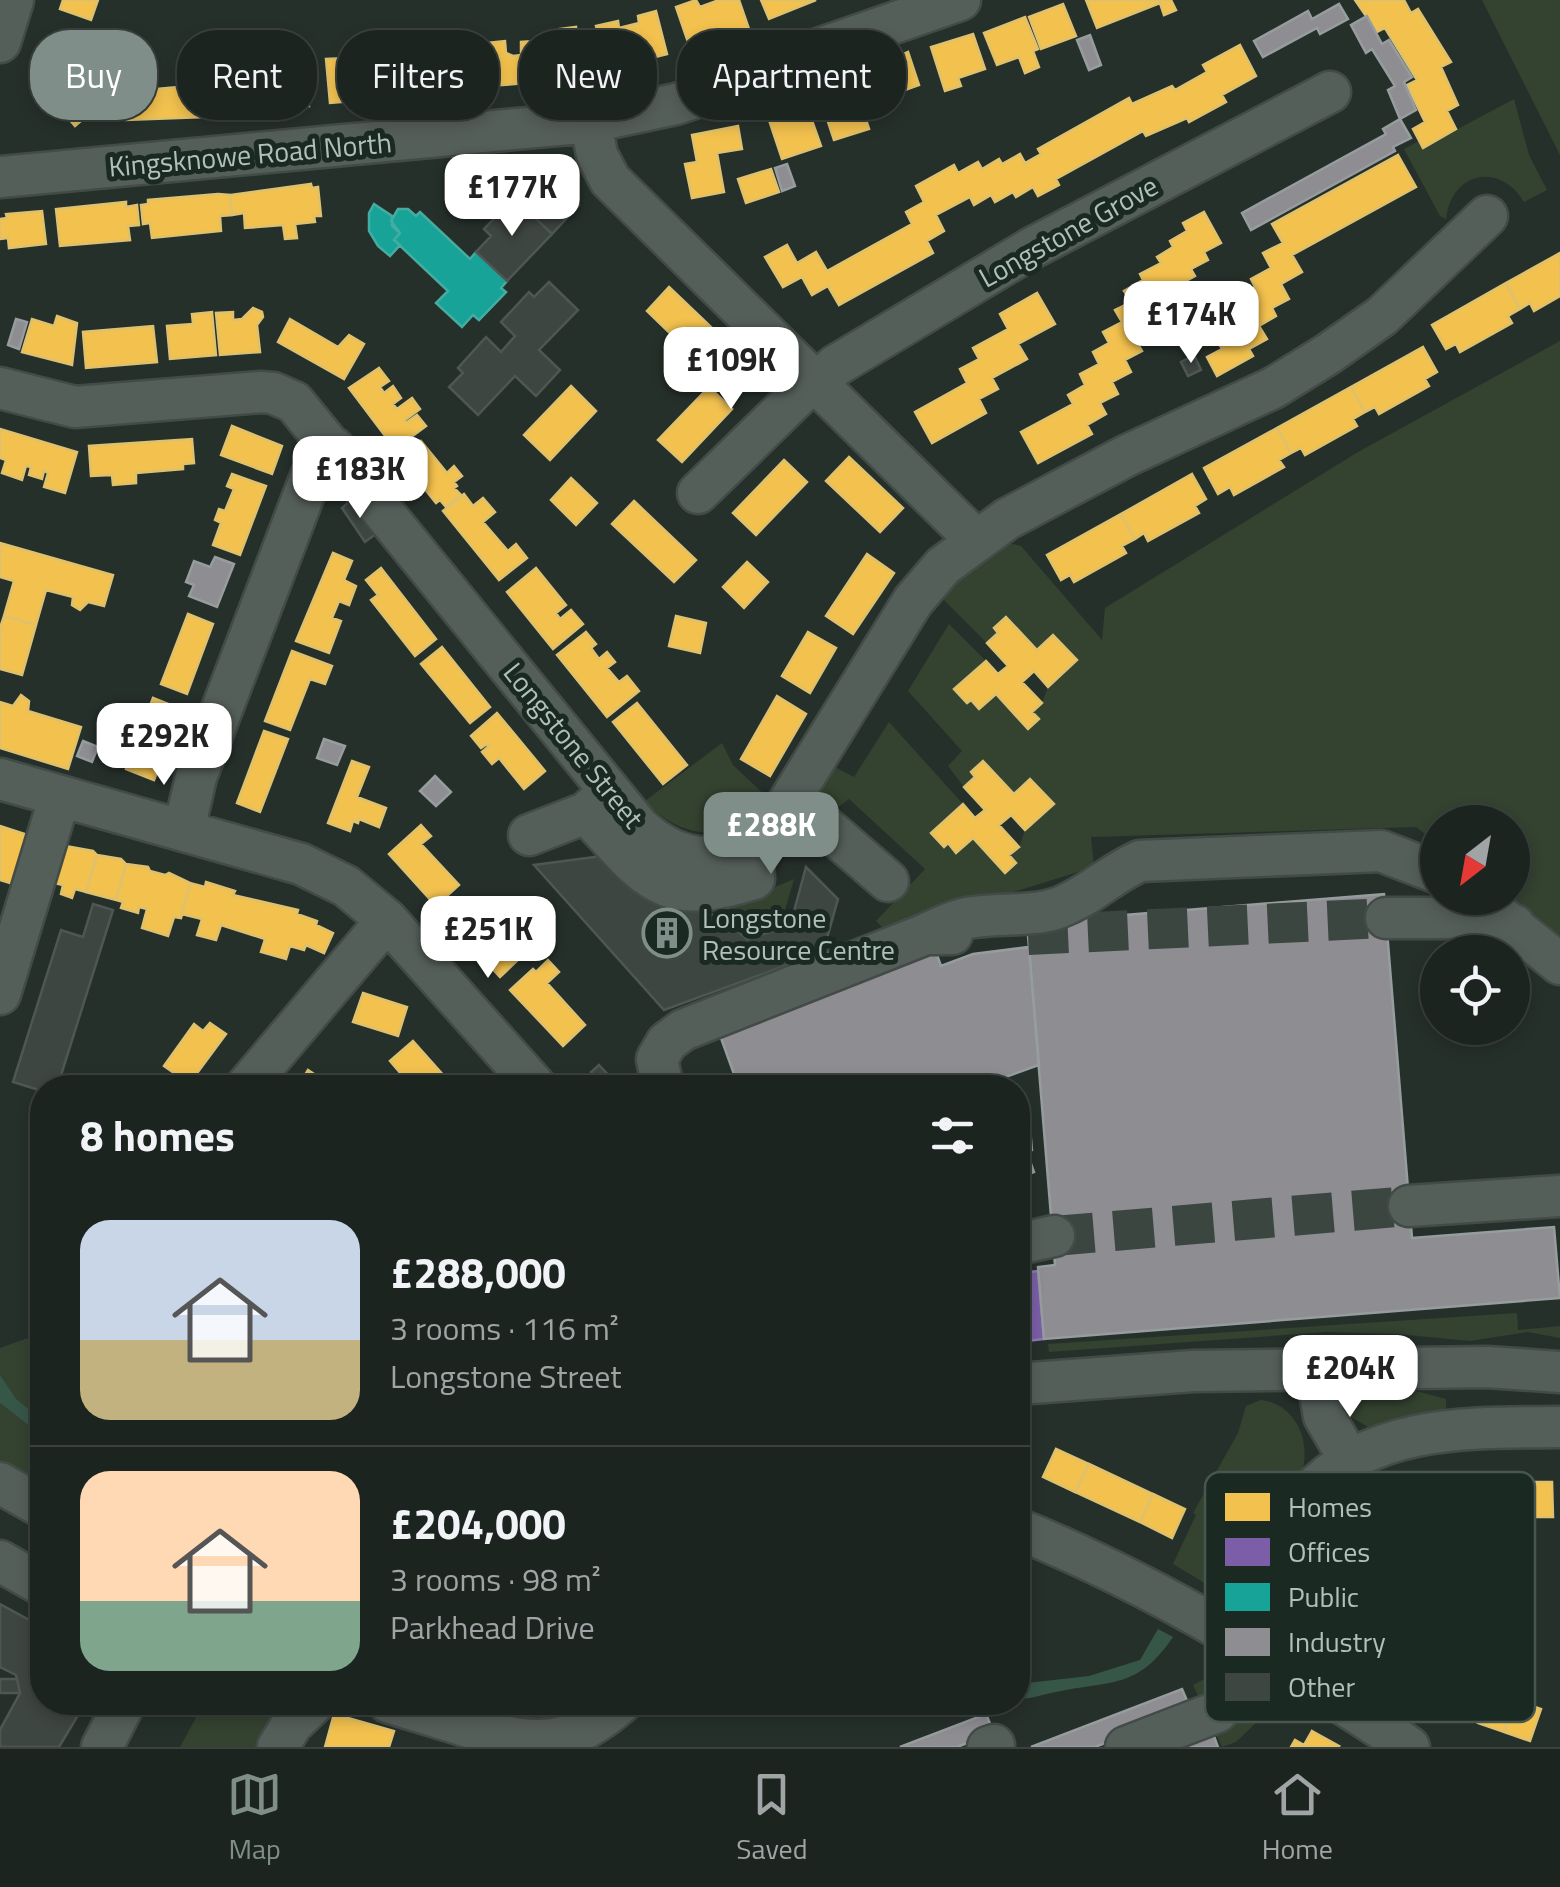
<!DOCTYPE html>
<meta charset="utf-8">
<style>
:root{--surface:#1c2420;--page:#252c29;--text:#f1f3f6;--muted:#a0a4a5;--line:#3a413e;--accent:#7f8e88}
body{margin:0;font-family:"Titillium Web",sans-serif;background:var(--page);color:var(--text);height:100vh;display:flex;flex-direction:column;font-size:38px;white-space:nowrap}
*{box-sizing:border-box;margin:0}
p{font-size:32px;color:var(--muted)}
.icon{flex:none;width:55px;height:55px;fill:none;stroke:currentColor;stroke-width:2;stroke-linecap:round;stroke-linejoin:round}
.map{position:relative;flex:1;overflow:hidden}
.drawer{position:absolute;left:30px;top:1075px;width:1000px;height:640px;display:flex;flex-direction:column;background:var(--surface);border-radius:40px;box-shadow:0 5px 15px #0003,0 0 0 2px var(--line)}
.drawer>*{flex:none}
.top-card{position:absolute;left:30px;top:30px;width:1000px;height:90px;display:flex;gap:20px}
.needle{width:65px;rotate:211deg}
.tools{position:absolute;left:1420px;top:805px;display:grid;gap:20px}
.tools a{display:grid;place-items:center;width:110px;height:110px;border-radius:50%;background:var(--surface);box-shadow:0 5px 15px #0003,0 0 0 2px var(--line);font-size:50px}
.price{position:absolute;translate:-50% -85px;padding:0 22px;border-radius:20px;background:#fff;color:#222;font-size:32px;line-height:65px;filter:drop-shadow(0 2px 5px #0008)}
.price::after{content:'';position:absolute;left:50%;top:60px;width:30px;height:22px;margin-left:-15px;background:inherit;clip-path:polygon(0 0,100% 0,50% 100%)}
.price.current{background:var(--accent);color:#fff}
ul{padding:0;list-style:none}
li{display:flex;align-items:center;gap:30px;height:250px;padding:0 50px}
li+li{border-top:2px solid var(--line)}
li span{display:grid;place-items:center;flex:none;width:280px;height:200px;border-radius:30px;color:#555}
li>.icon{margin-inline-start:auto}
span .icon{width:120px;height:120px;fill:#fffc;stroke-width:1}
li b{font-size:42px}
h2{display:flex;justify-content:space-between;align-items:center;height:120px;padding:0 50px;font-size:42px}
.pill{padding:0 35px;border-radius:40px;background:var(--surface);box-shadow:0 5px 15px #0003,0 0 0 2px var(--line);font-size:35px;line-height:90px}
.pill.current{background:var(--accent);color:#fff}
.tabs{display:flex;justify-content:space-around;align-items:center;height:140px;border-top:2px solid var(--line);background:var(--surface);font-size:28px;color:var(--muted)}
.tabs a{display:grid;justify-items:center;gap:5px}
.tabs .current{color:var(--accent)}
.map>svg:first-child{display:block}
</style>
<div class="map">
<svg width="1560" height="1747" viewBox="0 0 1560 1747">
<rect width="100%" height="100%" fill="#26302b"/>
<path fill="#344230" d="M1482,0h78v155z
M1514,99l15,56 18,35 -23,12c-24,-41 -73,-30 -78,17l-6,-3 -36,-67 15,-8 5,6z
M1560,341v596l-52,-39h4v-76h-74l-1,21 -21,-16 -325,10 3,30 -113,35 -91,33 -14,-14 49,-52 -76,-70 -16,12 -16,-8v-13l14,-25 23,12 35,-55 74,82 -31,28 13,14 3,-3 8,10 17,-15 42,25 -6,-8 10,-8 6,-17 28,-26 -23,-25 -16,15 -31,-33 -12,10 4,6 -11,10 -16,-21 14,-15 -54,-60 41,-67 37,37 -31,28 12,13 4,-2 8,9 17,-15 43,25 -7,-7 10,-9 6,-16 28,-27 -22,-25 -17,15 -31,-33 -12,11 4,5 -11,10 -48,-48 65,-53 17,4 81,94 3,-32 253,-156z
M722,743l11,22 37,35c-31,47 -91,40 -125,1z
M794,879l-11,37 -30,11 -24,-20z
M1517,1313l1,17 42,-4v12l-32,-6 -58,9 -73,-7 -71,-2 -277,20 -1,-8z
M42,1333v87c-15,-8 -37,-27 -42,-45 0,-8 0,-19 0,-27z
M1397,1386l49,13v11l-45,7 -33,10 -17,-10 -1,-14 6,-10z
M1261,1400c33,4 49,37 42,68l-35,46 -9,-1 -25,-13 -27,47c26,15 33,19 16,47l-50,-30 23,-49 -3,-2 45,-80 8,-27z
M0,1403l42,33v59l-42,-23z
M1226,1667l55,32 -45,43 -14,5 -29,-62z
M204,1703h87l-26,44h-85z
M431,1703h176l-54,25z"/>
<path fill="#365648" d="M0,1375l16,24 26,21v16l-42,-33z
M1158,1629l15,8c-36,53 -62,43 -117,55 -13,2 -25,8 -38,6v-14l71,-8 51,-16z"/>
<path fill="#f2c14e" stroke="#dec16e" stroke-width="2.5" d="M63,0h35l-7,20 -31,-11z
M696,0l4,7 19,-7h20l10,29 -59,19 -14,-41z
M761,0h55l-47,19z
M1086,0h85l5,10 -12,5 -4,-12 -63,25z
M1355,0h49l7,13 7,-4 33,53 -10,5 17,38 -11,6 9,18 -33,19 -10,-19 12,-7 -18,-37 10,-5 -32,-52 -8,4z
M1063,4l13,32 -35,13 -12,-32z
M656,11l11,43 -60,15 -11,-43 22,-5 1,7 20,-5 -1,-7z
M1025,17l13,32 -5,2 6,16 -14,6 -6,-16 -22,8 -13,-32z
M576,27l1,15h4l3,34 -27,5 -69,5 -3,-43 20,-2 1,12 7,3 8,-1v-13l12,-1 1,13 24,-2 1,-23z
M973,34l12,35 -27,9 3,8 -16,5 -14,-44z
M1240,45l16,31 -34,19 4,7 -37,20 -2,-4 -41,18 -3,-5 -87,48 3,6 -21,11 -5,-9 -17,10 -3,-5 -18,10 -4,-7 -17,10 -4,-8 -34,18 8,16 -17,10 6,12 -94,52 -11,-19 -16,9 -10,-18 -19,10 -18,-30 22,-12 10,18 19,-11 11,19 85,-47 -6,-12 18,-10 -8,-16 38,-21 4,8 20,-11 4,7 17,-10 3,5 18,-10 5,9 16,-9 -3,-5 91,-51 3,6 40,-18 3,4 32,-18 -4,-7z
M467,48l4,43 -61,5 -4,-43 22,-2 1,7 20,-1v-8z
M69,49l14,15 -6,5 14,15 5,-4 14,16 -35,30 -41,-47z
M908,52l11,33 -28,10 3,9 -14,5 -12,-39z
M387,55l4,43 -61,5 -4,-44 22,-1 1,7 20,-2v-7z
M235,59l3,39h-8l1,13 -26,3v3l-79,3 -1,-21 7,-1v-28l14,-1 1,17 8,-1 1,4 45,-4v-5h4l-1,-18z
M305,62l4,44 -62,5 -3,-44 22,-2 1,8 20,-2v-7z
M856,88l13,41 -35,11 -15,-45z
M786,111l2,7 21,-6 12,34 -39,13 -14,-42z
M738,126l4,23 -25,4 7,39 -32,6 -7,-34 12,-2 -5,-27z
M1398,155l18,32 -124,68 10,17 -21,12 8,15 -17,9 4,8 -17,10 8,13 -18,10 4,7 -36,20 -10,-19 15,-8 -7,-12 18,-10 -4,-7 16,-9 -7,-14 17,-10 -4,-8 20,-11 -8,-15 20,-10 -11,-19z
M771,169l8,23 -33,11 -8,-24z
M311,184l1,4 6,-1 3,29h-7l1,6 -20,2 2,14 -12,1 -2,-14 -38,3 -1,-15 -12,2 -2,-20z
M218,194l12,1 2,20 -12,1 1,15 -69,7 -2,-15 -7,1 -2,-19 7,-1v-4z
M126,202v5l11,-2 2,20 -11,1 2,14 -70,6 -4,-37z
M42,211l4,33 -37,4 -1,-10 -8,1v-20l7,-1 -1,-4z
M1204,212l17,31 -17,9 4,8 -17,9 4,7 -20,11 4,7 -19,10 3,6 -15,8 5,11 -18,10 7,12 -17,9 6,12 -19,10 6,12 -18,9 6,11 -19,11 5,9 -54,29 -17,-31 52,-28 -5,-9 17,-10 -5,-11 19,-10 -6,-12 16,-9 -6,-11 19,-10 -7,-12 16,-8 -7,-11 19,-11 -3,-6 21,-11 -4,-6 16,-10 -3,-6 17,-10 -4,-8z
M1560,253v43l-26,15 -4,-8 -10,6 -14,-26z
M1506,283l14,26 -12,7 4,7 -52,29 -4,-8 -10,5 -14,-24z
M669,287l64,61 -23,24 -63,-61z
M1037,293l18,31 -37,20 9,15 -35,19 6,11 -19,10 7,14 -54,30 -17,-31 52,-29 -7,-14 19,-10 -6,-11 35,-19 -8,-15z
M253,308l9,4 1,5 -6,8 3,27 -40,3 -4,-42 17,-1v8l9,-1z
M212,312l4,43 -46,4 -3,-33 26,-2 -1,-10z
M57,316l20,7 -5,42 -50,-13 10,-33 22,7z
M290,319l48,28 11,-12 15,9 -20,35 -66,-37z
M153,326l4,36 -71,6 -3,-36z
M1423,347l14,25 -12,7 4,7 -50,28 -4,-7 -10,5 -14,-25z
M379,368l10,13 -9,6 4,6 9,-7 8,12 -8,6 4,5 15,-11 8,11 -15,11 2,2 10,-7 9,11 -31,23 -46,-61z
M571,386l25,25 -46,49 -26,-25z
M709,387l23,22 -50,53 -24,-22z
M1351,387l14,25 -12,7 4,7 -52,29 -4,-7 -10,5 -14,-25z
M232,426l50,20 -10,28 -51,-19z
M1277,428l14,25 -12,7 5,7 -50,28 -4,-8 -12,7 -14,-26z
M0,429l77,23 -12,41 -21,-6 4,-14 -4,-2 -2,8 -13,-4 2,-8 -5,-1 -4,14 -20,-7 4,-13 -6,-2z
M192,439l2,24 -11,1v5l-47,4v10l-23,2 -1,-10 -21,1 -2,-30z
M421,441l26,32 7,-7 8,10 -8,6 3,4 -3,2 7,7 -15,12 -6,-7 -4,3 -36,-45z
M849,457l54,51 -23,24 -54,-51z
M784,460l23,22 -51,53 -23,-22z
M232,474l34,12 -26,69 -27,-10 8,-22 -6,-3 4,-11 6,2 9,-22 -7,-3z
M1192,474l14,25 -11,7 4,7 -51,28 -4,-8 -9,6 -14,-25z
M571,478l26,25 -21,22 -25,-25z
M464,494l9,12 10,-8 12,14 -12,10 25,29 8,-7 11,14 -28,22 -56,-69z
M634,501l62,59 -22,22 -62,-58z
M1121,514l14,25 -13,7 4,7 -52,29 -4,-7 -9,5 -14,-25z
M0,543l113,32 -9,31 -16,-4 -8,8 -8,-5 1,-8 -27,-7 -10,35 -32,-9 10,-35 -14,-4z
M333,553l19,8 -8,19 12,6 -7,19 -10,-4 -7,17 9,3 -12,32 -33,-12z
M867,554l27,19 -41,61 -27,-18z
M747,562l21,20 -24,26 -21,-21z
M381,568l55,71 -21,17 -44,-56 7,-5 -12,-15z
M536,568l30,37 -10,8 4,6 11,-9 12,14 -30,25 -46,-57z
M188,614l25,10 -26,70 -26,-10z
M4,616l32,9 -14,50 -22,-6v-41z
M676,616l30,7 -6,30 -31,-7z
M1006,617l31,33 16,-15 24,25 -29,27 -14,-16 -12,11 20,21 -10,9 7,7 -11,10 -32,-35 -17,15 -8,-9 -4,3 -13,-14 32,-28 12,13 10,-8 -21,-23 11,-10 -4,-5z
M586,632l10,12 -5,4 8,11 8,-7 8,10 -8,6 12,14 8,-6 12,15 -32,26 -50,-62z
M808,632l28,16 -26,45 -28,-17z
M442,647l48,60 -20,16 -49,-59z
M292,651l40,15 -7,18 -15,-5 -20,51 -25,-9z
M21,695l8,6 -1,10 53,16 -13,42 -68,-21v-46l13,4z
M777,696l29,18 -36,62 -29,-17z
M153,698l28,11 -27,71 -28,-11z
M637,703l50,62 -24,19 -50,-62z
M497,713l48,58 -21,18 -25,-31 -7,6 -10,-12 7,-6 -2,-2 -6,4 -10,-12z
M264,731l24,8 -28,73 -23,-9z
M352,761l17,6 -12,30 29,11 -7,19 -20,-8 -1,4 -5,-2 -3,10 -22,-8z
M983,761l31,33 16,-15 24,25 -29,26 -14,-15 -12,10 20,22 -10,8 7,8 -11,10 -32,-35 -17,15 -8,-10 -4,4 -13,-14 32,-29 12,14 10,-8 -21,-23 11,-10 -4,-5z
M421,825l10,11 -10,8 38,41 -23,21 -47,-52z
M0,826l28,9 -15,49 -13,-4z
M60,845l33,6 4,4 -11,37 -11,-3 -3,9 -11,-4 2,-9 -13,-3z
M97,855l24,4 5,5 -10,36 -30,-8z
M126,864l22,3 2,4 15,4 4,-2 21,10 -9,35 -7,-1 -6,19 -26,-8 5,-19 -8,-2 -1,6 -17,-5 2,-6 -7,-2z
M206,882l29,9 -2,4 65,15 -1,4 20,7 -1,4 17,8 -9,20 -18,-8 -2,5 -14,-4 -4,13 -25,-7 4,-13 -44,-14 -5,15 -19,-5 5,-16 -20,-5 8,-31 15,4z
M470,899l52,57 -22,21 -53,-57z
M548,960l11,12 -12,11 38,42 -22,21 -53,-56 23,-21 3,3z
M363,993l44,14 -9,29 -45,-14z
M210,1023l16,11 -40,54h-7l-10,-8 5,-7 -10,-7 30,-42 9,7z
M413,1041l31,35 -14,12h-17l-23,-27z
M308,1070l26,17v1h-37z
M1056,1449l33,15 -14,28 -32,-15z
M1089,1464l64,30 -13,28 -65,-30z
M1525,1482h27l1,35h-28z
M1153,1494l32,15 -13,29 -32,-16z
M1489,1691l26,9 -11,32 -26,-9z
M1515,1700l26,9 -11,32 -26,-9z
M334,1714l60,17 -5,16h-64z
M1312,1731l27,15 -1,1h-47l4,-7 9,5z"/>
<path fill="#7b5ea7" stroke="#8b7cad" stroke-width="2.5" d="M1038,1271l6,68 -26,3v-69z"/>
<path fill="#17a398" stroke="#45aca2" stroke-width="2.5" d="M374,204l18,12v10l8,7 -6,7 6,5 -10,11 -12,-10 -9,-15v-18z
M398,209h10l8,7 4,-4 50,47 6,-7 31,29 -6,7 5,4 -27,28 -6,-5 -11,12 -26,-24 12,-12 -54,-51 6,-7 -9,-12z"/>
<path fill="#8d8d92" stroke="#979d9e" stroke-width="2.5" d="M1339,4l9,15 -28,15 -3,-6 -54,29 -9,-16 54,-30 4,8z
M1367,16l15,28 7,-4 23,37 -8,5 12,28 -16,9 -12,-29 7,-4 -23,-37 -6,4 -15,-28z
M1090,35l11,30 -12,5 -12,-30z
M1400,119l11,19 -18,9 2,4 -144,79 -9,-17 144,-79 -3,-5z
M787,164l8,22 -13,5 -7,-23z
M16,319l11,3 -8,27 -11,-4z
M215,557l19,7 -17,43 -28,-11 5,-11 -8,-3 8,-21 16,6z
M324,739l21,7 -8,19 -20,-7z
M83,741l15,6 -6,15 -15,-6z
M435,776l16,16 -15,14 -16,-15z
M1384,894l28,344 142,-11 6,71 -516,41 -6,-72 17,-2 -28,-342z
M934,947l7,19 32,-12 56,-7 10,118 -39,14 3,9h-264l-22,-61z
M1028,1106l4,44 -5,3 7,19 -16,6v-68z
M1182,1689l9,21 -96,37h-64z
M986,1714l8,19 -37,14h-57z
M1212,1731l6,16h-48z"/>
<path fill="#3e4642" stroke="#4e5753" stroke-width="2.5" d="M541,169l38,36 -27,29 -38,-36z
M514,198l38,36 -45,47 -31,-29 15,-16 -7,-7z
M549,282l29,28 -39,40 21,20 -24,26 -21,-20 -37,39 -29,-28 14,-14 -5,-5 28,-31 15,15 14,-16 -14,-14 28,-30 5,5z
M1194,355l7,15 -13,6 -7,-14z
M351,500l27,32 -13,10 -23,-34z
M617,854l41,46 63,17 26,22 43,-13 16,-59 32,32 -15,53 -159,58 -130,-145z
M93,904l20,6 -56,178h-15v3l-29,-9 48,-152 22,7z
M599,1065l16,17 -5,6h-5l-14,-16z
M0,1604l42,23v75h44l-27,45h-59v-17l20,-37 -4,-18 -16,-8z
M0,1679h17l3,14h-20z"/>
<g fill="none" stroke-linecap="round" stroke-linejoin="round">
<path stroke="#3b4640" stroke-width="40" stroke-dasharray="40 20" stroke-linecap="butt" d="M1028,935l358,-17
M1054,1236l355,-30"/>
<g stroke="#434b47" stroke-width="45">
<path id="minor" d="M0,42l13,-42
M591,122l6,33 13,25 366,360
M0,177l591,-55 85,-18 51,-17 51,-24 182,-63
M816,384l19,-18 197,-118 298,-156
M0,388l75,19 186,-15 12,1 21,9 345,425c42,39 90,41 133,2l141,-228 30,-35 64,-47 121,-64 145,-67 55,-34 54,-38 105,-100
M698,493l115,-112
M0,779l301,85 45,22 41,34 150,168
M793,799l95,82
M586,813c62,65 72,96 168,66l-2,-32
M184,830l12,-53 115,-301 10,-17 13,-11
M529,835l57,-22 18,-17
M1494,911l66,53
M1386,918h84l44,7
M926,934c12,-5 24,-12 37,-15 30,-7 66,-1 95,-11 32,-12 52,-34 82,-47l241,-10 57,22
M0,994l60,-198
M245,1088l142,-168
M663,1088l-6,-29 10,-17 16,-12 243,-96h26
M1409,1206l151,-10
M1018,1244l36,-8
M1316,1370l8,46 26,45
M1018,1384l175,-13 294,-4 73,5
M0,1483l42,24
M1018,1529c138,56 267,135 391,218
M0,1561l42,24
M1242,1595c21,-34 40,-72 67,-102 64,-70 164,-65 251,-66
M388,1702c28,9 56,17 84,26 65,19 99,19 150,-26
M102,1747l23,-45
M278,1747l14,-23 23,-22
M988,1747l6,-2
M1126,1747l91,-35"/>
</g>
<use href="#minor" stroke="#555f5a" stroke-width="40"/>
</g>
<defs>
<g id="building-ring" transform="scale(2.5)"><circle r="9.5" fill="#1b2923" stroke="#7f8e88" stroke-width="1.5"/><path d="M-4-6H4V6H1V3H-1V6H-4ZM-2.5-4.3h1.7v1.8h-1.7ZM.8-4.3h1.7v1.8H.8ZM-2.5-1h1.7V.8h-1.7ZM.8-1h1.7V.8H.8Z" fill="#7f8e88"/></g>
</defs>
<g fill-rule="evenodd">
<use href="#building-ring" x="667" y="933"/>
</g>
<g text-anchor="middle" dominant-baseline="central" stroke-width="10" stroke-linejoin="round" paint-order="stroke">
<g font-size="28" fill="#afc1ba" stroke="#1b2923">
<text transform="translate(250 154) rotate(-5)">Kingsknowe Road North</text>
<text transform="translate(1068 231) rotate(-29)">Longstone Grove</text>
<text transform="translate(574 745) rotate(51)">Longstone Street</text>
</g>
<g font-size="28" fill="#afc1ba" stroke="#1b2923" text-anchor="start">
<text x="702" y="917">Longstone<tspan x="702" dy="32">Resource Centre</tspan></text>
</g>
</g>
<rect x="1205" y="1472" width="330" height="250" rx="15" fill="#1b2923" stroke="#475750" stroke-width="2.5"/>
<rect x="1225" y="1493" width="45" height="28" fill="#f2c14e"/>
<rect x="1225" y="1538" width="45" height="28" fill="#7b5ea7"/>
<rect x="1225" y="1583" width="45" height="28" fill="#17a398"/>
<rect x="1225" y="1628" width="45" height="28" fill="#8d8d92"/>
<rect x="1225" y="1673" width="45" height="28" fill="#3e4642"/>
<g font-size="28" fill="#afc1ba">
<text x="1288" y="1517">Homes</text>
<text x="1288" y="1562">Offices</text>
<text x="1288" y="1607">Public</text>
<text x="1288" y="1652">Industry</text>
<text x="1288" y="1697">Other</text>
</g>
</svg>
<div class="tools">
<a><svg class="needle" viewBox="-14 -14 28 28"><path d="M0-13l5 13h-10z" fill="#e53935"/><path d="M0 13l5-13h-10z" fill="#a0a4a5"/></svg></a>
<a><svg class="icon" aria-label="locate" viewBox="0 0 24 24"><circle cx="12" cy="12" r="6"/><path d="M12 2v4M12 18v4M2 12h4M18 12h4"/></svg></a>
</div>
<b class="price" style="left:512px;top:239px">£177K</b>
<b class="price" style="left:1191px;top:366px">£174K</b>
<b class="price" style="left:731px;top:412px">£109K</b>
<b class="price" style="left:360px;top:521px">£183K</b>
<b class="price" style="left:164px;top:788px">£292K</b>
<b class="price current" style="left:771px;top:877px">£288K</b>
<b class="price" style="left:488px;top:981px">£251K</b>
<b class="price" style="left:1350px;top:1420px">£204K</b>
<div class="top-card">
<a class="pill current">Buy</a>
<a class="pill">Rent</a>
<a class="pill">Filters</a>
<a class="pill">New</a>
<a class="pill">Apartment</a>
</div>
<section class="drawer">
<h2>8 homes<svg class="icon" aria-label="filters" viewBox="0 0 24 24"><path d="M4 7h16M4 17h16"/><circle cx="9" cy="7" r="2"/><circle cx="15" cy="17" r="2"/></svg></h2>
<ul>
<li><span style="background:linear-gradient(#c9d6e8 60%,#c2b280 0)"><svg class="icon" aria-label="home" viewBox="0 0 24 24"><path d="M3 11l9-7 9 7M6 9v11h12V9"/></svg></span><div><b>£288,000</b><p>3 rooms · 116 m²</p><p>Longstone Street</p></div></li>
<li><span style="background:linear-gradient(#ffd9b3 65%,#7fa58c 0)"><svg class="icon" aria-label="home" viewBox="0 0 24 24"><path d="M3 11l9-7 9 7M6 9v11h12V9"/></svg></span><div><b>£204,000</b><p>3 rooms · 98 m²</p><p>Parkhead Drive</p></div></li>
</ul>
</section>
</div>
<nav class="tabs">
<a class="current"><svg class="icon" aria-label="map" viewBox="0 0 24 24"><path d="M3 6l6-2 6 2 6-2v14l-6 2-6-2-6 2zM9 4v14M15 6v14"/></svg>Map</a>
<a><svg class="icon" aria-label="saved" viewBox="0 0 24 24"><path d="M7 4h10v16l-5-4-5 4z"/></svg>Saved</a>
<a><svg class="icon" aria-label="home" viewBox="0 0 24 24"><path d="M3 11l9-7 9 7M6 9v11h12V9"/></svg>Home</a>
</nav>
